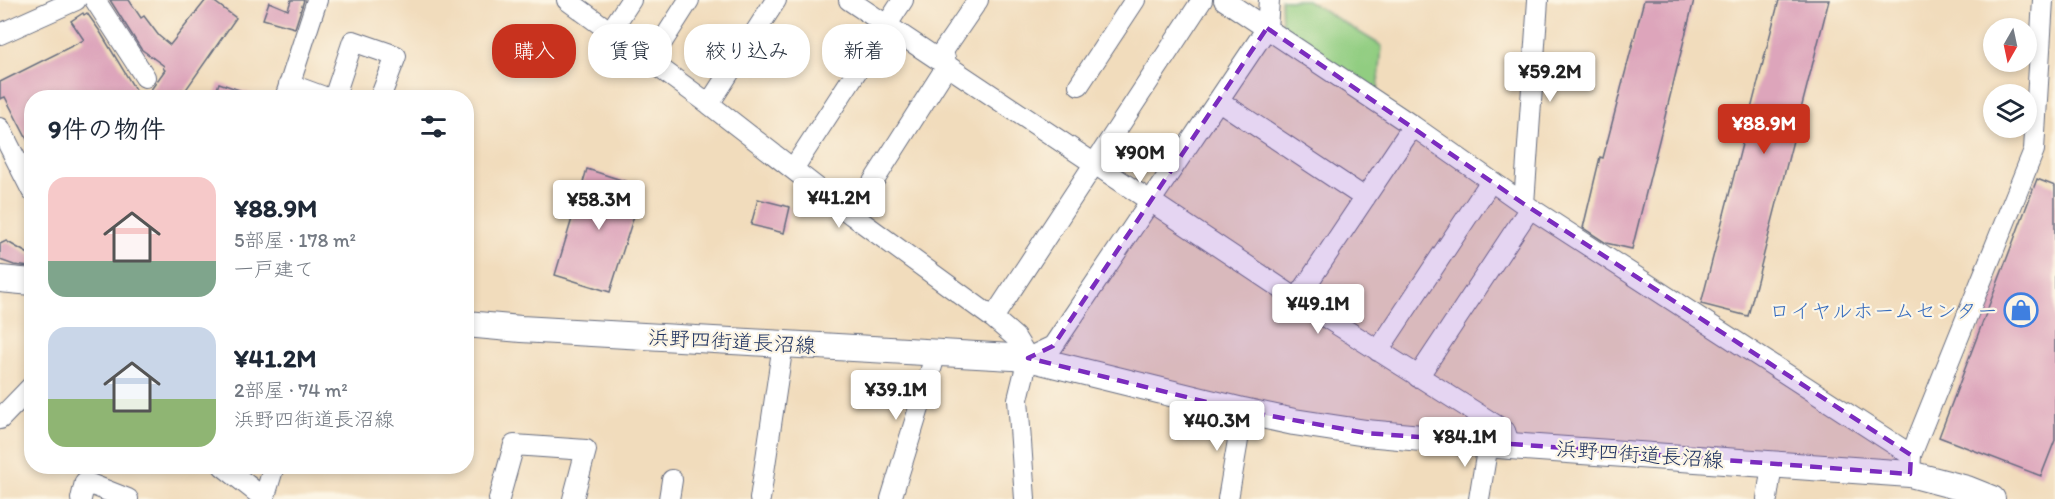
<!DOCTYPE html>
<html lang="ja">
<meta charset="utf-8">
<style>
:root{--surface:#fff;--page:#f2f2f3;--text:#1f2937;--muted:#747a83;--accent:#c8321e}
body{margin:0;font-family:Itim,"Klee One",sans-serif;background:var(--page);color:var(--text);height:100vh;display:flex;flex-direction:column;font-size:22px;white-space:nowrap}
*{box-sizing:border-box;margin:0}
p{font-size:20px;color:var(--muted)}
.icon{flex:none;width:33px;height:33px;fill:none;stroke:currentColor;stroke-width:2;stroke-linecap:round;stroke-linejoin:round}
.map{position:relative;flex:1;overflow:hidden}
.drawer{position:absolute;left:24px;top:90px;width:450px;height:384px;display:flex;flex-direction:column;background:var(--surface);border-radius:24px;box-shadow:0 3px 9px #0003}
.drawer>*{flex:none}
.hud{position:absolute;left:492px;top:24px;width:570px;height:54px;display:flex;gap:12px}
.needle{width:39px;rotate:189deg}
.fabs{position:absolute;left:1983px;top:18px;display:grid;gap:12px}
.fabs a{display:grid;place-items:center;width:54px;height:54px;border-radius:50%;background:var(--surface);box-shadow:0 3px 9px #0003;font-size:30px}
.price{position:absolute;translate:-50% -51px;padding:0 14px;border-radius:6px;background:#fff;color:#222;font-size:20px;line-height:39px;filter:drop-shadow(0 2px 3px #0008)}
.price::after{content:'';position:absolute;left:50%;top:36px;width:18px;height:14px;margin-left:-9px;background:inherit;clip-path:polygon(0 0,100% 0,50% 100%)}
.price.current{background:var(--accent);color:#fff}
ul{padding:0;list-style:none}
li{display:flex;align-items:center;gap:18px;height:150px;padding:0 24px}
li span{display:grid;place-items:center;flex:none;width:168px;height:120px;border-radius:18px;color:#555}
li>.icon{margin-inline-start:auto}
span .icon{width:72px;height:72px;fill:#fffc;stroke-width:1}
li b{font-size:26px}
h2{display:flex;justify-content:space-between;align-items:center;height:72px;padding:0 24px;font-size:26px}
.pill{padding:0 21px;border-radius:24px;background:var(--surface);box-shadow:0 3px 9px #0003;font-size:21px;line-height:54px}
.pill.current{background:var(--accent);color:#fff}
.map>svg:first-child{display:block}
</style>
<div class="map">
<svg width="2055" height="499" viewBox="0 0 2055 499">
<rect width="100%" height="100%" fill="#fcf5e5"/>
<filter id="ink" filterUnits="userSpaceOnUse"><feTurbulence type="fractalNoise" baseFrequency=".0167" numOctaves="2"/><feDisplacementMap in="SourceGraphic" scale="12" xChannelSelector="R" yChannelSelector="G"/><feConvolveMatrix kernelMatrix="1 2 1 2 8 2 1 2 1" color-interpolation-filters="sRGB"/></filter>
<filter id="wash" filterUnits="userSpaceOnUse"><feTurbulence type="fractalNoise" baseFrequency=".008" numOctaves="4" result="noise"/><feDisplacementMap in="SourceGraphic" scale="24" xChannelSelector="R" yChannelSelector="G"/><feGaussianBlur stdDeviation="1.35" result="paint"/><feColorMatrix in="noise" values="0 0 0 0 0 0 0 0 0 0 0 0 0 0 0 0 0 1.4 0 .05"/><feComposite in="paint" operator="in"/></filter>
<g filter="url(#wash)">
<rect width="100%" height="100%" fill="#f1dcbc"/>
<path fill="#91cd81" stroke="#567e70" stroke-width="1.5" d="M1281,0h26l75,46 -4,46 -92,-58 -4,-10z"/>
<g id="blocks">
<path fill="#dda5bb" d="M110,0h19l12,18 3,-2 15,20 11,9 36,-45h6l24,18 -51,73 -3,-2 -5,9 -12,-5 -3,5h-17l20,-28 -2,-2 1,-2 -23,-17z
M291,0h13l-9,28 -32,-9 6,-17 19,8z
M1644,0h50l-62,249 -26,-6 -23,-15 17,-71 3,1z
M1779,0h50l-81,316 -47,-12z
M83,13l1,2 3,-2 12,17 37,61 -10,7h-94v51l-27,-52 -5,2v-17l84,-42 -13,-19z
M219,83l35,12v3h-40z
M587,169l56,18 -33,105 -55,-17z
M2037,179l18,7v254l-14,36 -102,-39z
M758,199l32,8 -6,26 -33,-8z
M6,241l26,15 -2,11 -16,-2 -14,-5v-16z"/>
</g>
</g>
<g filter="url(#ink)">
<use href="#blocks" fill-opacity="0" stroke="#666c7f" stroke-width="1.5"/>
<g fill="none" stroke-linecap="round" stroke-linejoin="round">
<g stroke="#666c7f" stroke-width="22">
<path id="minor" d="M95,0l50,77
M567,0l142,104 143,111 141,103 22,19 13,21 -10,41 7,100
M849,0l448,299 208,132 5,15
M1224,0l189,126 111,78 387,251 -1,19
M610,32l21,-32
M0,34l76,-34
M650,61l39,-61
M289,84l38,14
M1079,85l56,-85
M285,98l32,-98
M334,98l19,-57 43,15 -16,42
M1219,101l146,97
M709,104l67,-104
M0,128l32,63
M793,169l110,-169
M1524,204l14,-204
M852,215l95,-149 -4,-15 35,-51
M1297,299l116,-173
M993,318l209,-318
M1378,351l113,-170
M1028,358l25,-12 214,-318 2,-28
M1418,377l112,-169
M0,419l32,-33
M1911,455l123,-305 9,-150
M223,466l42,33
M81,499l4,-17 43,17
M264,499l10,-33
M499,499l15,-54 72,5 -13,49
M669,499l3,-19
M760,499l23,-155
M891,499l45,-146
M1228,499l15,-88
M1479,499l9,-55
M1767,499l5,-35"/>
</g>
<g stroke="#666c7f" stroke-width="28">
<path id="major" d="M0,279l32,3
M466,324l55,5 507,29 215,53 51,11 72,11 144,13 400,28 57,15 25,10"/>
</g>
<use href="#minor" stroke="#fff" stroke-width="20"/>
<use href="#major" stroke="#fff" stroke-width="26"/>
</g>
</g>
<path fill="#7b2cbf" fill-opacity="0.2" stroke="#7b2cbf" stroke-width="4.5" stroke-dasharray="12 8" stroke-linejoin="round" d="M1267,28l257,176 387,251 -1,19 -544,-41 -123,-22 -215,-53 25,-12z"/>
<defs>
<g id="shop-ring" transform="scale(1.725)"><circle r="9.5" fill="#fcf5e5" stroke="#3f7fe0" stroke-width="1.5"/><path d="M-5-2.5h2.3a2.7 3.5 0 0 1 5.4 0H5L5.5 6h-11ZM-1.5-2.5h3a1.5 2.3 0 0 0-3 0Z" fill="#3f7fe0"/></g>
</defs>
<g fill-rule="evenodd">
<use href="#shop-ring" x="2021" y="310"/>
</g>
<g text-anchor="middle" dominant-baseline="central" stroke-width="4.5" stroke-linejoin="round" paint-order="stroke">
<g font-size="21" fill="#366cbe" stroke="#fcf5e5" text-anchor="end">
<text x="1998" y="310">ロイヤルホームセンター</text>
</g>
<g font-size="21" fill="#1b2f5e" stroke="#fcf5e5">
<text transform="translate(732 341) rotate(3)">浜野四街道長沼線</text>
<text transform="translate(1640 454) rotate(4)">浜野四街道長沼線</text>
</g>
</g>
</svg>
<div class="fabs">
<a><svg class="needle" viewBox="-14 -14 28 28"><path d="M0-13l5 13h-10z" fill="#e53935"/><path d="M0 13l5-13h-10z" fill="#747a83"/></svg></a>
<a><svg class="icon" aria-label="layers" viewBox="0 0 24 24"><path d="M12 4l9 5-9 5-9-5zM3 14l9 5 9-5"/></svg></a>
</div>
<b class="price" style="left:1550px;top:103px">¥59.2M</b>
<b class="price current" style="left:1764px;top:155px">¥88.9M</b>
<b class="price" style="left:1140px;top:184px">¥90M</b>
<b class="price" style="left:839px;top:229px">¥41.2M</b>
<b class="price" style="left:599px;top:231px">¥58.3M</b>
<b class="price" style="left:1318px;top:335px">¥49.1M</b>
<b class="price" style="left:896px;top:421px">¥39.1M</b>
<b class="price" style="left:1217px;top:452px">¥40.3M</b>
<b class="price" style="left:1465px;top:468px">¥84.1M</b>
<div class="hud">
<a class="pill current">購入</a>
<a class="pill">賃貸</a>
<a class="pill">絞り込み</a>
<a class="pill">新着</a>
</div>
<section class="drawer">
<h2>9件の物件<svg class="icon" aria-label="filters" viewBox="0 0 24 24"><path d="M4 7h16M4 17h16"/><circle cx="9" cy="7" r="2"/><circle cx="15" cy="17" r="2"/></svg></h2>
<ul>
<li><span style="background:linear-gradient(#f6c9c9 70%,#7fa58c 0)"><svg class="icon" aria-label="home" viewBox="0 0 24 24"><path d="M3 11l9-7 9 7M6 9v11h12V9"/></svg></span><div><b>¥88.9M</b><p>5部屋 · 178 m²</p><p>一戸建て</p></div></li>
<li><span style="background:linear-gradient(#c9d6e8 60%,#8fb573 0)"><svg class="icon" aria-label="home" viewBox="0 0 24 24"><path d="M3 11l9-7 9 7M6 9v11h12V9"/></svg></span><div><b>¥41.2M</b><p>2部屋 · 74 m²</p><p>浜野四街道長沼線</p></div></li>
</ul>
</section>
</div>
